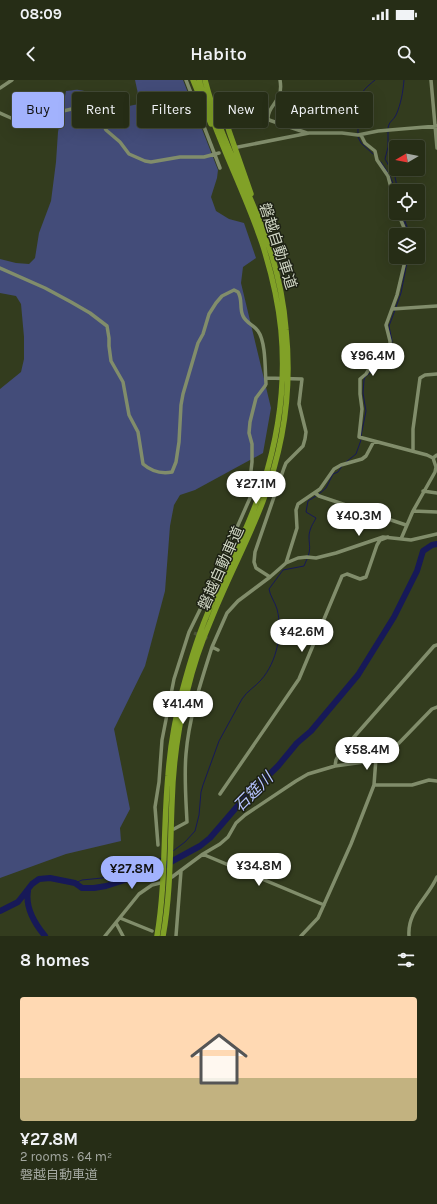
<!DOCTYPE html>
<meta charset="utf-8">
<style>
:root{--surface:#262d16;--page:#2e351f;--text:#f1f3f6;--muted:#a4a8a1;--line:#424935;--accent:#a2b2fd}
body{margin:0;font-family:Karla,"Noto Sans JP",sans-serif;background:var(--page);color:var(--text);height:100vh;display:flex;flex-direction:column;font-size:15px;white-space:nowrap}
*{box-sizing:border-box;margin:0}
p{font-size:13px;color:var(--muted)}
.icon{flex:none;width:22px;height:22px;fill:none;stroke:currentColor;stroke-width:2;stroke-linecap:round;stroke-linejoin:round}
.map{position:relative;height:856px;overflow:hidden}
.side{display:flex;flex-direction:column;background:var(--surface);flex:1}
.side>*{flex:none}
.banner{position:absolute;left:12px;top:12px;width:413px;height:36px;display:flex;gap:8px}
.needle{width:26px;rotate:260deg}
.buttons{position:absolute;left:389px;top:60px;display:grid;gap:8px}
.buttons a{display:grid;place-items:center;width:36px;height:36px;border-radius:4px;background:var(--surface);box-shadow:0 4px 16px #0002,0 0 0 1px var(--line);font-size:20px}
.price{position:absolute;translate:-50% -34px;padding:0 9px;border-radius:14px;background:#fff;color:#222;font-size:13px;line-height:26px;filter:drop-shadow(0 1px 2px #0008)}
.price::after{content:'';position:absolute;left:50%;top:24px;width:12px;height:9px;margin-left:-6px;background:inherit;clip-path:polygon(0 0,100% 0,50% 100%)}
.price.current{background:var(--accent);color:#111}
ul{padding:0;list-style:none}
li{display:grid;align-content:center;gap:8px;height:212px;padding:0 20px}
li+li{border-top:1px solid var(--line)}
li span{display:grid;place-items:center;height:124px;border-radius:4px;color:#555}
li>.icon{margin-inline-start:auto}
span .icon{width:72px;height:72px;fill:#fffc;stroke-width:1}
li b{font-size:17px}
h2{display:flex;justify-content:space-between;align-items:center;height:48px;padding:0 20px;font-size:17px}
.pill{padding:0 14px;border-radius:4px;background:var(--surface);box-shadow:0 4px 16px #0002,0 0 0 1px var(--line);font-size:14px;line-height:36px}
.pill.current{background:var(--accent);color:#111}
.status{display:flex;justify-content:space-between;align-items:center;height:28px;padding:0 20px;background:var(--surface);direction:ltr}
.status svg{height:11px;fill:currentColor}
header{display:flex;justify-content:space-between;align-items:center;height:52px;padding:0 20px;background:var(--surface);font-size:18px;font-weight:600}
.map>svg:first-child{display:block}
</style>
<div class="status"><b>08:09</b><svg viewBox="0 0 49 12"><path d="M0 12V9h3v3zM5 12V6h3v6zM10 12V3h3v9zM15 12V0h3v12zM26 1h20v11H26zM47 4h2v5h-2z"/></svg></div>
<header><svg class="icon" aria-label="back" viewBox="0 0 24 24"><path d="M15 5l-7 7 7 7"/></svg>Habito<svg class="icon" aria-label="search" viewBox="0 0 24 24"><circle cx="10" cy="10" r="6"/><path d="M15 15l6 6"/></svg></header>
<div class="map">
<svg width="437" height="856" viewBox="0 0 437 856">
<rect width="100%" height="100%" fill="#333c1e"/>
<path fill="#434c79" d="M135,0h48l35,90 -1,8 -6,19 5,14 13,8 15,4 12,35 -13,9 -2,16 30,125 -8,45 -68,37 -15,5 -6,10 -4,21 -5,65 -20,75 -31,63 16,80 -10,19 1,13 -55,13 -66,24v-489l21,-17 3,-13v-22l-3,-33 -5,-8 -16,-3v-34l16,4 13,1 6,-6 4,-25 12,-32 5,-39 2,-30 8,-41c4,0 9,-2 13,-1 22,2 35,24 61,13z"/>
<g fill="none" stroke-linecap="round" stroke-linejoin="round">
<path stroke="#171958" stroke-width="1" d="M388,48c1,-7 5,-7 8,-13 5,-11 7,-23 8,-35
M388,51v16l-3,12 10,18 3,14
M358,54c-1,-6 2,-10 2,-15 0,-4 -1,-7 -1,-10 -1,-15 5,-20 16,-29
M358,57l3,6 12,11
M381,82c7,10 12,19 15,31
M401,133l5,16
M402,133l8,22
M407,184l2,-7
M396,227l5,-14 7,-36
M361,356l5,-25 -3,-18 1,-13 1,-3 6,-5 9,-16 11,-11 1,-4 -3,-15 6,-16
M346,382l10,-8 5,-14
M319,414l7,-6 7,-14 5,-2 4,-6
M308,476c3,-7 1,-12 1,-19 0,-8 4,-13 7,-19l-10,-6 2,-11 8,-5
M173,771l12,-9 10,-11 4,-16 2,-23 2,-7 16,-44 23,-42c5,-8 13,-12 19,-19 16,-18 22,-48 16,-71 -2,-7 -7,-13 -8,-20l14,-19 21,-4 3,-7
M75,803l7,-3 20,-2 60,-20"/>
<path stroke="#171958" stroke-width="6" d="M28,811c-3,17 7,33 17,45
M0,831l18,-9 14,-18 7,-5 11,-1 25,5 7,5h12l12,-2 50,-16 44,-24 10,-8 31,-36 37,-36 19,-23 14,-12 47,-56 36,-58 23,-46 6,-20 9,-6 5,-1"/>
<path stroke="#4a5337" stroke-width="3.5" stroke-dasharray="3.5 2" stroke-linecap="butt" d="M194,553l15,6"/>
<path stroke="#818d6b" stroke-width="3.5" d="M186,0l34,88
M280,0c4,22 -12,24 -12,38l1,2 38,13
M431,0l6,68
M0,8l12,-8
M0,33l11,5 15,1 17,-5 20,-3 22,-5 12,7 9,17 14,12 9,12 16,7 6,1 29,-5h24l15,-4
M361,55l4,8 10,8 2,9 11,16 8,31
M238,67l71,-14h33l16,2 20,-4 59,-5
M398,133l9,22
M406,177l-9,38 -11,30 4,16v2l-11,10 -13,21 -6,5v15l2,15 -3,28 68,18 6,3
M0,188l45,20 26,14 19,11 17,13 2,12v8l2,15 12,21 6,33 9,17 5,32c8,7 18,10 29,8l4,-10 3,-20 2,-37 2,-11 15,-51 5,-9 6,-20 7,-11 6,-7 12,-6 4,2c5,8 1,16 5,24 3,7 11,9 15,15 8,11 7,39 8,53l-1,2 -9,12 -6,24 -1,11 3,11v18l-3,26 1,10 -19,43 -12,30 -30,61 -15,47 -12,61 -3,42 -4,25 3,38
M392,229l45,-3
M266,298l36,1 -3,25 7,28 -1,7 -2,7 -17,17 -2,5 -29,84 -1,10 2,6 14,9
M413,371v-22l7,-51 5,-3 12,-1
M423,411l14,2
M315,413l4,3 87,29
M413,431l24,1
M401,459l12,-28 22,-39 1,-5 -3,-9 4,-3
M286,483l11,-35 -1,-18 2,-6 22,-15 14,-20 7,-4 21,-6 4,-3 8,-15
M212,567l15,-34 11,-12 32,-24 16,-14 12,-5 9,-1 9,1 20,-5 47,-16 28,3 26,-6
M335,686l1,-6 3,-6 95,-108 3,-1
M374,705h38l17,-5 8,1
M220,714l79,-115 43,-103 5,-2 13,5 6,-2 11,-32 3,-5 8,-3
M174,749l13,-7c-1,-22 -3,-45 -1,-68 3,-37 15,-72 26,-107l6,3
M203,774l4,2 117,49
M172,797l31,-23 17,-10 8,-7 8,-14 9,-8 51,-34 12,-7 27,-8 29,-4 9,-3 26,-16 33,-34 5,-2
M120,838l32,13
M116,843l7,13
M105,856l34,-42 13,-9 8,-2
M176,856l5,-65
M301,856l17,-18 33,-74 23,-59 2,-27
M409,856c-2,-25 19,-38 28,-59"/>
<path stroke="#81a127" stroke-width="5.5" d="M193,0l18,44
M222,23l7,28 22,63
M157,856c9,-53 6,-107 11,-160 2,-29 7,-57 14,-84 8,-31 17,-60 30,-89 17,-39 38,-78 51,-119 16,-50 23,-102 18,-154 -3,-30 -10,-59 -19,-87 -19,-56 -47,-107 -63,-163
M163,856c8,-44 7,-89 9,-134 1,-37 6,-74 15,-110 6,-25 14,-49 24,-72 16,-41 37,-79 52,-119 21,-55 29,-113 23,-171 -3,-39 -13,-77 -28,-113 -18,-45 -41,-89 -53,-137"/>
</g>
<g text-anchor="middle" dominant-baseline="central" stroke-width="3" stroke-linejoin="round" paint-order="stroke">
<g font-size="15" fill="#cfd5c3" stroke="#1d2114">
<text transform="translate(278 166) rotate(72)">磐越自動車道</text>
<text transform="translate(221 488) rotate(-66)">磐越自動車道</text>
</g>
<g font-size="16" font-style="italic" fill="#b6c3fe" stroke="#1d2114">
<text transform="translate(253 712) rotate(-45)">石筵川</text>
</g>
</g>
</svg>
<div class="buttons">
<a><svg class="needle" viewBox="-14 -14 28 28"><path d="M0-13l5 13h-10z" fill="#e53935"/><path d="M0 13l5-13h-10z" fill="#a4a8a1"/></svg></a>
<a><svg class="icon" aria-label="locate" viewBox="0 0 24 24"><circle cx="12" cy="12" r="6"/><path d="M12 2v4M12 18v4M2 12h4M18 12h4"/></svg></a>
<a><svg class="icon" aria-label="layers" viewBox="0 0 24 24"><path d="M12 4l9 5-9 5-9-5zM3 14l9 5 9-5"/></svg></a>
</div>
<b class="price" style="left:373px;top:297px">¥96.4M</b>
<b class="price" style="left:256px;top:425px">¥27.1M</b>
<b class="price" style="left:359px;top:457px">¥40.3M</b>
<b class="price" style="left:302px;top:573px">¥42.6M</b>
<b class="price" style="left:183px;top:645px">¥41.4M</b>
<b class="price" style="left:367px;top:691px">¥58.4M</b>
<b class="price" style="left:259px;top:807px">¥34.8M</b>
<b class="price current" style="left:132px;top:810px">¥27.8M</b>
<div class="banner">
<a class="pill current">Buy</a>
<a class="pill">Rent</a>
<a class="pill">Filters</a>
<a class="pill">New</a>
<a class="pill">Apartment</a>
</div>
</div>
<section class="side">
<h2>8 homes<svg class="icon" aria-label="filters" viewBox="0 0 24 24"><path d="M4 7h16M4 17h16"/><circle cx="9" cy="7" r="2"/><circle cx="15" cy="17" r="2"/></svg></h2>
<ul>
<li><span style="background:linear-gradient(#ffd9b3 65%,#c2b280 0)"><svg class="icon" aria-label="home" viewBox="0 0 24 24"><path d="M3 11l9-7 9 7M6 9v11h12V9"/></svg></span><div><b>¥27.8M</b><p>2 rooms · 64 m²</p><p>磐越自動車道</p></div></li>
</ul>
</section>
